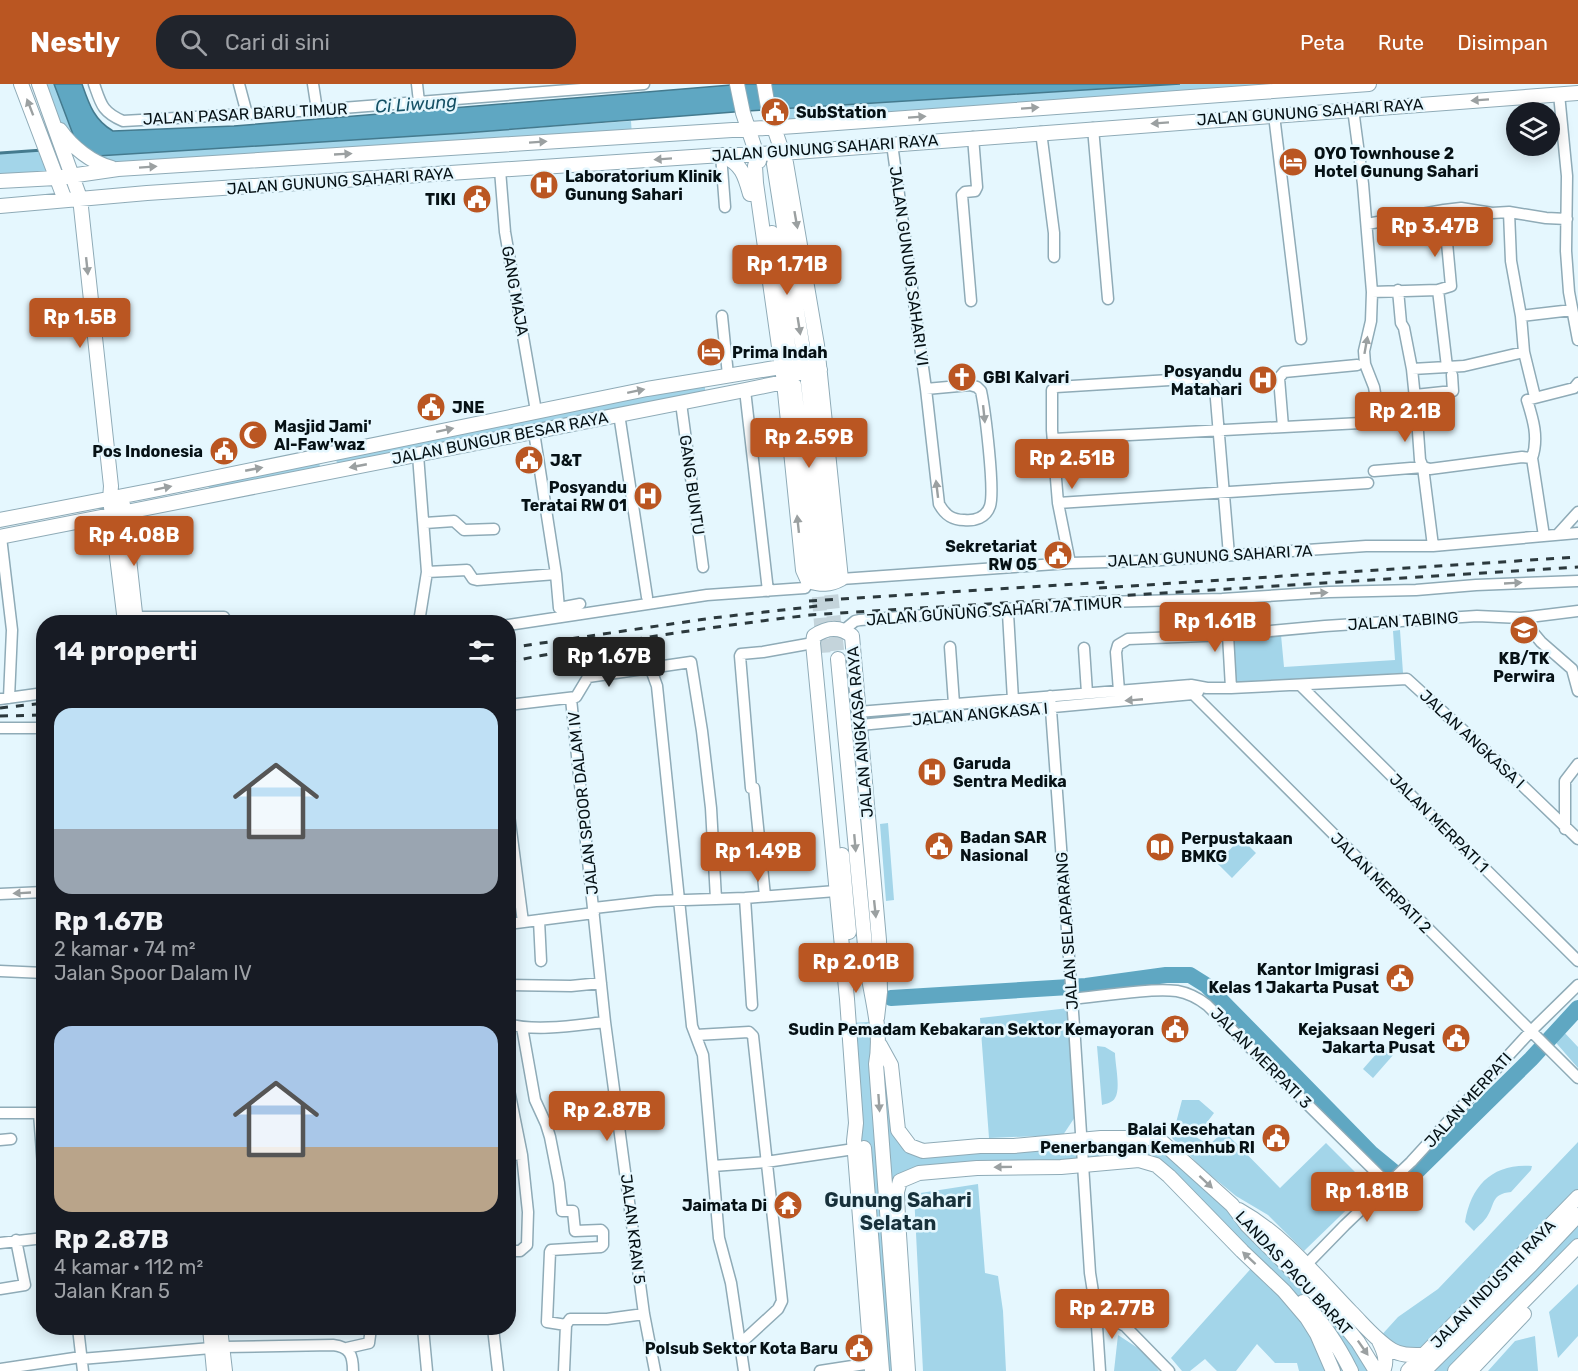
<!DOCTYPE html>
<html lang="id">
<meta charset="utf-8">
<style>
:root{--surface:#171b24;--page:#20242c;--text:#f1f3f6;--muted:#9ea1a6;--accent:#ba5622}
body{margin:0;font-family:Rubik,sans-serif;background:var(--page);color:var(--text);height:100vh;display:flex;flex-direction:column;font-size:22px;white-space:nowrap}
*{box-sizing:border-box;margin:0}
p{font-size:20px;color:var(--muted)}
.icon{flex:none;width:33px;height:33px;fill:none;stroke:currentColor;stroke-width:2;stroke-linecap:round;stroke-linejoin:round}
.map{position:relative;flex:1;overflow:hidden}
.panel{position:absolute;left:36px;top:531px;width:480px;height:720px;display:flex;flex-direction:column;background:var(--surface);border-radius:24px;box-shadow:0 3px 15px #0003}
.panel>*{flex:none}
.fabs{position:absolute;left:1506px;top:18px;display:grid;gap:12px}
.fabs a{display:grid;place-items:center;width:54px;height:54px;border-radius:50%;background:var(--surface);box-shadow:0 3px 15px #0003;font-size:30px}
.price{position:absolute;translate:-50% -51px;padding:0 14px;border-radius:6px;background:var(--accent);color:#fff;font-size:20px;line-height:39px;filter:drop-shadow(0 2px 3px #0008)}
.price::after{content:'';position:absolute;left:50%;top:36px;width:18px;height:14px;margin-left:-9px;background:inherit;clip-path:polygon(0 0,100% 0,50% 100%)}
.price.on{background:#222;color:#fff}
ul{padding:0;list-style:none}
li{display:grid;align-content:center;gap:12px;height:318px;padding:0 18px}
li span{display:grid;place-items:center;height:186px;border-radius:18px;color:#555}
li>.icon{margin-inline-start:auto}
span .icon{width:108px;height:108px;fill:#fffc;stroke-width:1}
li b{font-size:26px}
h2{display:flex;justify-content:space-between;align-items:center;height:72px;padding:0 18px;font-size:26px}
header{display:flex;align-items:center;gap:36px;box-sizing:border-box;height:84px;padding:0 30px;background:var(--accent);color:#fff}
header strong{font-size:28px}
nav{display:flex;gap:33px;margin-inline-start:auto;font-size:21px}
.search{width:420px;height:54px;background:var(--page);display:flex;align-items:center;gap:15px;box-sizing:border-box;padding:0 21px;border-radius:24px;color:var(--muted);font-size:22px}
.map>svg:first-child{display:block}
</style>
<header>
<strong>Nestly</strong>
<div class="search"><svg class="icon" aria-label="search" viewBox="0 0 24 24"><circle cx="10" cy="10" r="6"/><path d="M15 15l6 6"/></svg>Cari di sini</div>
<nav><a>Peta</a><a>Rute</a><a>Disimpan</a></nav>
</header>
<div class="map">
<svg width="1578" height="1287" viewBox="0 0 1578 1287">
<rect width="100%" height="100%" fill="#e5f7fe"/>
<path fill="#a3d5e9" d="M40,0h14l20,53 390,-4 167,-12 1,15 -514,33 -49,-28z
M1180,0h189l-587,43 -3,-18z
M45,65l11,29 -56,4v-29z
M705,300v7l-368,73 -1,-6z
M319,377l1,6 -111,22 -1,-6z
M1400,546l3,43 -167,12 -3,-46 48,-4 3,32 111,-7 -2,-29z
M888,739l6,77 -8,1 -6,-77z
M1241,754l15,15 -24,25 -15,-15z
M1069,924l6,109 -12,18 -74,3 -9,-120z
M869,938l9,100 2,-77 14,62 16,39 252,-4 159,157 53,72h-75l-2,-8h-22l-18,-19 -21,27h-19l-12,-12 -15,12h-8l-11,-13 84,-94 -86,-88 -30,-16 -238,21 -2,190h-17l-19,-229 -7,-19 -7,-100z
M1562,946l16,17v21l-27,-31z
M1384,961l10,9 -21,24 -10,-9z
M1097,962l8,1 10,6c0,11 6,36 0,45 -2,4 -9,6 -13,7z
M1182,1016h17l15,13 -18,24 13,8 15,-14 56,57 46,-45 44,44 -66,64 -36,-36 -32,-19 -33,-27 -31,-31z
M1578,1058v56l-155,157 -45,-16 20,-22 40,-28z
M1532,1082l-1,4 -20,22c-20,2 -16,12 -23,23 -3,6 -10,11 -14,16l-9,-9c6,-37 28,-59 67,-56z
M978,1100l7,89 13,3 5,35 3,60h-83l-9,-177z
M1578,1130v32l-123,125h-31z
M1578,1200v52l-20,22 -9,-46z
M1118,1251l29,19 12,17h-45z
M1535,1252l3,35h-50l27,-30z"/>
<path fill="#5fa7c2" stroke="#447a8e" stroke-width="1.5" d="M54,0h28c7,20 12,36 31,47l121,-5 509,-42h437l-433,27 -283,22 -367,23 -23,-19z"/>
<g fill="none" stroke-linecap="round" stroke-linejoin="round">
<path stroke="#447a8e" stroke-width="3" d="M0,69l43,-3"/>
<path stroke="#5fa7c2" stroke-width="16" d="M891,914l195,-12 80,-11h24l16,10 166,169 34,28 125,-123 47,-51"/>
<path stroke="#c4d4db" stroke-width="14" stroke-dasharray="14 7" stroke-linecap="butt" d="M829,490l9,85
M817,492l7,83"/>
<g stroke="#8fabb7" stroke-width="13">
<path id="minor" d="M94,0c7,20 8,28 29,37l194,-11 327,-26
M239,0l8,30
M313,0l4,26
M417,0l2,18
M1559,10l8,82 -1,75 3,41 9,48
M1353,25l10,75 9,108 -1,29 -7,30 1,13 9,23 6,35
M1274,31l27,224
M1093,44l15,171
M1041,48l13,101v24
M892,60l34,245 13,115c6,11 13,16 25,16 11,1 22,-2 26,-14 5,-16 -5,-96 -9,-115l-4,-4 -7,-2 -44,4
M721,71l4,52
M500,86l5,62 31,179
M1509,128l2,49 10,55 51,-6
M1367,140l77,-14
M1398,206l3,33 3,5 8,41
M1372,208l66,-2
M971,217l-9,-106 3,-3 10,-1 2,-4 -4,-50
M722,232l6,59
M1521,232l3,36 11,45
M1447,283l17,-1 60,-14
M745,306l23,201
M1415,311l38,-4 -1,-16
M681,319l22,164
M619,330l28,183
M1417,334l-5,-49 35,-2 -9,-77 13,-4 -7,-76 17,-2 31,5 17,-1 37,6 21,1
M1283,343l-4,-49 5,-6 73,-7
M534,348l22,142 3,34 21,-4
M1053,355l327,-17 37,-4 3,42 3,7 10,79
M418,371l9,117 -8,50
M1532,374c7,-20 1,-39 -5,-58l47,-12 4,-5
M1374,387l49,-4 7,2 92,-12 10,1 12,78
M1058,419l310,-20
M425,439l29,-2 10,9 30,-1
M1558,450l20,-22
M1,453l11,93 -3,68
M1070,479l-12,-60 -6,-73v-40l4,-3 146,-9 8,3 5,6 14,168
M427,488l40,-2 6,9 4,1 79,-6
M841,495l229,-16 77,-2 219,-15h67l145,-13
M1008,529l5,87
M135,533h89
M1521,534l20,24 31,27 6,22
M508,541l199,-30 98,-7 3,-7
M844,546l11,-9 5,-1 243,-18 119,-3 107,-7 87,-2 60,-5 102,-4
M1228,551l3,53
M950,563l4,57
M648,564l1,16 8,22 35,340 11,29 16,183 12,45 13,88
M1084,564l3,45
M1191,601l2,9 385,384
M1300,601l278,276
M1119,607l-3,-39 2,-7 10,-6 100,-4 97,-9 152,-10 44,2 57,-7
M1050,612l25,344 15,233 6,38 4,60
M0,615l44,-6
M571,615l34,323 39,292 11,57
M508,621l68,-8 12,-20 103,-15 11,69 9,77 5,91
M858,628l333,-27 16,3h24l176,-9 91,83 80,77
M860,641l333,-31 5,-2
M0,644h44
M508,723l15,115
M1565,745v-48l13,-17
M0,810l44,-2
M765,812l-11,-108h-3l-11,-132 1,-2 22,-2 50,-9
M745,814l7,107
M594,824l62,-7 89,-3 91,-7
M539,836l2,41
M508,840l86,-11
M0,887l44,2
M508,901l63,1 30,-3
M1072,915c30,-3 76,-11 105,-8 11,2 21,7 30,14l182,180
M508,940c28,8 69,1 97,-2
M522,943l13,73 11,24 4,13 9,46 3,28h11l2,20 26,-1 2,2v13l-2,2 -50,3 -1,2 -3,70 19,3 -2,46
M696,951l53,-3 4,4 29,265 -4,8 -37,34
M508,1001l14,70 -14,-1
M0,1029h44
M39,1029l5,67
M546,1040l27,-4 45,-4
M0,1056l11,-1
M713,1082l53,-4 88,-13
M0,1159l44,-5
M508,1167h12l7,-6 1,-33 -6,-57
M1307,1180l38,-39 66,-63 120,-131 47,-46
M0,1205l25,-4 -9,-45
M1096,1227l29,15 44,45
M566,1241l4,-6h37l37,-5
M78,1244l5,43
M423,1244l4,43
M493,1244l5,43
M347,1264l22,-5 2,-15
M81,1275l142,-12 110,-2c17,2 20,10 20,26
M0,1285l81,-12
M820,1287l52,-8"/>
</g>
<g stroke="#8fabb7" stroke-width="16">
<path id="major" d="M21,0l44,116
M39,0l41,114 31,288 -1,13 15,123
M737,0l6,29 16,48
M60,46c12,17 32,33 52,38
M782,69l-8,11 30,192
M723,72c19,8 22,20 27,38
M758,74l-3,8 1,17 28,199 19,188 5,11c13,4 22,4 33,-2l-24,-234 -31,-182 -17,-50 -5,-29
M0,97l56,-3 62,-9 678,-43 573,-42
M0,122l147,-13 575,-38 60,-2 796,-60
M772,149l18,126
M808,298l21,192
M794,301l23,191
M123,421l13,117
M0,436l159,-31 488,-100 164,-27
M0,453l745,-147 39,-8 7,-8 29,-4
M838,575c9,99 19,198 28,297 3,37 17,70 10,108l23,307
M842,771l7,77
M880,961l11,20 7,65 12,16 13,5 57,-5h34l87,-8h50l11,4 70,63 15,20 85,85 26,32 18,29
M864,1064l18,223
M1239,1126c45,25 77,66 112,102 13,13 25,28 41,38 10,6 20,5 31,5
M1303,1218c21,21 35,43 48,69
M210,1244l4,43
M220,1244l5,43
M1379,1257c5,10 9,20 4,30
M872,1287l-18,-230 2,-18 -9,-124 -34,-356 1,-7c13,-9 26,-10 38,0l27,304 1,52 -3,26
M908,1287l-10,-152 -1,-27 3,-11 19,-8 58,-5 84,-1 78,-7 17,5 13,11 73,75 42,40 23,27 10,16 16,37
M1408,1287l170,-174
M1424,1287l107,-106 47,-50
M1455,1287l123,-125
M1470,1287l54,-57"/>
</g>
<use href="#minor" stroke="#fff" stroke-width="10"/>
<use href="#major" stroke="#fff" stroke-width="14"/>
<path stroke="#2c393d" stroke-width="3" stroke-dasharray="8 8" stroke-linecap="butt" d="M1099,504l479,-31
M809,517l299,-19
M508,564l204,-30 106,-12
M508,578c100,-20 201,-35 302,-47l768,-48
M0,624l44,-5
M0,632l44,-1"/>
</g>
<defs><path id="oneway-solid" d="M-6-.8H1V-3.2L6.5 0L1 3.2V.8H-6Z" transform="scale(1.5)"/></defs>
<g fill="#9ba0a1">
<use href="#oneway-solid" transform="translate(1480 16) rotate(176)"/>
<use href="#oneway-solid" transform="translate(30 23) rotate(-111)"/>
<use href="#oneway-solid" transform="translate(1030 24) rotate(-4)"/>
<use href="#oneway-solid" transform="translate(917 33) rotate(-4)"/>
<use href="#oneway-solid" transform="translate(1160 39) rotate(176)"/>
<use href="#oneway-solid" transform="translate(538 58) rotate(-4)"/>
<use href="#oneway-solid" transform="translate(343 70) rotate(-3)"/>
<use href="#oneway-solid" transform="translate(663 75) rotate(176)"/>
<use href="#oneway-solid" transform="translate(148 83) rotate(-4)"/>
<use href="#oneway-solid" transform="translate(796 136) rotate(80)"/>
<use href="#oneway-solid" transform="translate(87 182) rotate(84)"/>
<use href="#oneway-solid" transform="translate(799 242) rotate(81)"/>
<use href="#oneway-solid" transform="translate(1366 261) rotate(-80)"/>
<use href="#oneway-solid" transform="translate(636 307) rotate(-12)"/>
<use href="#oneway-solid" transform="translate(984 330) rotate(84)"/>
<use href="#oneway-solid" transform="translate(445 346) rotate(-12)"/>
<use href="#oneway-solid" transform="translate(358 382) rotate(169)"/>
<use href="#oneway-solid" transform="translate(254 385) rotate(-11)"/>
<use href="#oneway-solid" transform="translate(163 404) rotate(-12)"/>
<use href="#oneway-solid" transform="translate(937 405) rotate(-97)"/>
<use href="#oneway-solid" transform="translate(798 440) rotate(-96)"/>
<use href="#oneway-solid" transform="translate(1513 499) rotate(-3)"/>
<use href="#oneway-solid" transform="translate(1319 509) rotate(-3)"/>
<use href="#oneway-solid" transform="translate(1134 616) rotate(175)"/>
<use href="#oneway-solid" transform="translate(855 759) rotate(85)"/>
<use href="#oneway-solid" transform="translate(22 809) rotate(177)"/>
<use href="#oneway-solid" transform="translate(875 825) rotate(84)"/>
<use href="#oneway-solid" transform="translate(879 1019) rotate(86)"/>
<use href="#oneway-solid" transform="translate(1003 1083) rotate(179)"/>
<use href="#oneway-solid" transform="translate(1206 1098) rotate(43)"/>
<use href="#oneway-solid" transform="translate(1249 1174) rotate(-137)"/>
<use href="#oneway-solid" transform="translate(1363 1264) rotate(55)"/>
</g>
<defs>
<g id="civic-disc" transform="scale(1.5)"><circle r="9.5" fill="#ba5622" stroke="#e5f7fe"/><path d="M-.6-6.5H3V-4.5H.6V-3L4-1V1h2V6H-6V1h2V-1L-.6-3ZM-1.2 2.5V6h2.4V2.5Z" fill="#fff"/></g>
<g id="hotel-disc" transform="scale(1.5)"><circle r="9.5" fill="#ba5622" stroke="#e5f7fe"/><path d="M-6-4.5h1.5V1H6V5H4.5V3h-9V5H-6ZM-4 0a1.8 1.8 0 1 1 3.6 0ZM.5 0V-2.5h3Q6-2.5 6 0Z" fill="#fff"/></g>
<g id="hospital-disc" transform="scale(1.5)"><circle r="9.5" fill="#ba5622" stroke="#e5f7fe"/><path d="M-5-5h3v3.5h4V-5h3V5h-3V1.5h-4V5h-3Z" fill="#fff"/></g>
<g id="church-disc" transform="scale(1.5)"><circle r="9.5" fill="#ba5622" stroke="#e5f7fe"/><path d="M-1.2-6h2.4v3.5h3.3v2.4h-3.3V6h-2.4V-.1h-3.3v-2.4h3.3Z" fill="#fff"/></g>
<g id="mosque-disc" transform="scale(1.5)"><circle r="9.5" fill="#ba5622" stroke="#e5f7fe"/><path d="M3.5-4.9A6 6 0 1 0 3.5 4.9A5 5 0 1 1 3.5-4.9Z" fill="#fff"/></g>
<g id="school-disc" transform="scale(1.5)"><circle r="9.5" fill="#ba5622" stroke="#e5f7fe"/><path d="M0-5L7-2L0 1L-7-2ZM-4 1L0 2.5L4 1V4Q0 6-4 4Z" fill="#fff"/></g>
<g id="library-disc" transform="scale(1.5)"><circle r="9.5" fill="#ba5622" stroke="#e5f7fe"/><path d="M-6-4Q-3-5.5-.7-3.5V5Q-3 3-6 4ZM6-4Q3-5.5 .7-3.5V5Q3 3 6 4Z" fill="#fff"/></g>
<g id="temple-disc" transform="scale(1.5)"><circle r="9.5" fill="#ba5622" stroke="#e5f7fe"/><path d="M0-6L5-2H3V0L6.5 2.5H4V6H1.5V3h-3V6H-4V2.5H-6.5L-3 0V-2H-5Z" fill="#fff"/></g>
</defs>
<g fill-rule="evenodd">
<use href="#civic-disc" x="775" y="28"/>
<use href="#hotel-disc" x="1293" y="78"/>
<use href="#hospital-disc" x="544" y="101"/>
<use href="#civic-disc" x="477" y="115"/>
<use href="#hotel-disc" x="711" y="268"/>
<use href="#church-disc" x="962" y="293"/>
<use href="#hospital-disc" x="1263" y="296"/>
<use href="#civic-disc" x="431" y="323"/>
<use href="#mosque-disc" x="253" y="351"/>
<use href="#civic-disc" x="224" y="367"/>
<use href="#civic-disc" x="529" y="376"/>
<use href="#hospital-disc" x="648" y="412"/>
<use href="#civic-disc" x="1058" y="471"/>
<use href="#school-disc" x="1524" y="546"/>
<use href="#hospital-disc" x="932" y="688"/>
<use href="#civic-disc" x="939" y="762"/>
<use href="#library-disc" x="1160" y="763"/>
<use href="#civic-disc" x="1400" y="894"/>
<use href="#civic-disc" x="1175" y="945"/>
<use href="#civic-disc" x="1456" y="954"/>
<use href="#civic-disc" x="1276" y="1054"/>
<use href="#temple-disc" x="788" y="1121"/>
<use href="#civic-disc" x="859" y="1264"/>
</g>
<g text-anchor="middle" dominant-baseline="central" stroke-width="5" stroke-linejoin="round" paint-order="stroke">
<g font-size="16" font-weight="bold" fill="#061115" stroke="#e5f7fe" text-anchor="start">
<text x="796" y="28">SubStation</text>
<text x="1314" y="69">OYO Townhouse 2<tspan x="1314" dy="18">Hotel Gunung Sahari</tspan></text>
<text x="565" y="92">Laboratorium Klinik<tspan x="565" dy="18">Gunung Sahari</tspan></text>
<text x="456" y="115" text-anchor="end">TIKI</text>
<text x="732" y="268">Prima Indah</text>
<text x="1242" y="287" text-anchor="end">Posyandu<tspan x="1242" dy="18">Matahari</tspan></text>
<text x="983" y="293">GBI Kalvari</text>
<text x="452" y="323">JNE</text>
<text x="274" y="342">Masjid Jami'<tspan x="274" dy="18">Al-Faw'waz</tspan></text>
<text x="203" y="367" text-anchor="end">Pos Indonesia</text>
<text x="550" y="376">J&amp;T</text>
<text x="627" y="403" text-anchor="end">Posyandu<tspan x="627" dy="18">Teratai RW 01</tspan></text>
<text x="1037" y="462" text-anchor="end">Sekretariat<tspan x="1037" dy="18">RW 05</tspan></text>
<text x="1524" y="574" text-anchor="middle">KB/TK<tspan x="1524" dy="18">Perwira</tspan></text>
<text x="953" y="679">Garuda<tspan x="953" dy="18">Sentra Medika</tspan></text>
<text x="960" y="753">Badan SAR<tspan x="960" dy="18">Nasional</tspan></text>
<text x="1181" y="754">Perpustakaan<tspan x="1181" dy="18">BMKG</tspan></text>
<text x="1379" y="885" text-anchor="end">Kantor Imigrasi<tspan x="1379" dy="18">Kelas 1 Jakarta Pusat</tspan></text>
<text x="1154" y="945" text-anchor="end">Sudin Pemadam Kebakaran Sektor Kemayoran</text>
<text x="1435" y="945" text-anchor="end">Kejaksaan Negeri<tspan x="1435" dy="18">Jakarta Pusat</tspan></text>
<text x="1255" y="1045" text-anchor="end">Balai Kesehatan<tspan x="1255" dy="18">Penerbangan Kemenhub RI</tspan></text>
<text x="767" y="1121" text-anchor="end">Jaimata Di</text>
<text x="838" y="1264" text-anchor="end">Polsub Sektor Kota Baru</text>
</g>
<g font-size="16" fill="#061115" stroke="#e5f7fe">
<text transform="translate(1310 28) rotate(-4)">JALAN GUNUNG SAHARI RAYA</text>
<text transform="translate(245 30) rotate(-3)">JALAN PASAR BARU TIMUR</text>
<text transform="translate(825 64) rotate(-4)">JALAN GUNUNG SAHARI RAYA</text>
<text transform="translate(340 97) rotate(-4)">JALAN GUNUNG SAHARI RAYA</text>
<text transform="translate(909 182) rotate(82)">JALAN GUNUNG SAHARI VI</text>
<text transform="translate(515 207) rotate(80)">GANG MAJA</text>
<text transform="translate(500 354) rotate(-11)">JALAN BUNGUR BESAR RAYA</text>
<text transform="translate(692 401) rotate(82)">GANG BUNTU</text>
<text transform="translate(1210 472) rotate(-3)">JALAN GUNUNG SAHARI 7A</text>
<text transform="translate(994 527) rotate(-4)">JALAN GUNUNG SAHARI 7A TIMUR</text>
<text transform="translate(1403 537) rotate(-4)">JALAN TABING</text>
<text transform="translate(980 630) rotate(-5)">JALAN ANGKASA I</text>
<text transform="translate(860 648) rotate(-95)">JALAN ANGKASA RAYA</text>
<text transform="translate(1472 655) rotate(43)">JALAN ANGKASA I</text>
<text transform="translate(583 719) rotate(-96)">JALAN SPOOR DALAM IV</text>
<text transform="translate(1439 739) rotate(45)">JALAN MERPATI 1</text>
<text transform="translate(1381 799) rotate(45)">JALAN MERPATI 2</text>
<text transform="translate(1067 847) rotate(-94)">JALAN SELAPARANG</text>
<text transform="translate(1261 974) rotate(45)">JALAN MERPATI 3</text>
<text transform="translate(1468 1016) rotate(-48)">JALAN MERPATI</text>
<text transform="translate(633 1145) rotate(83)">JALAN KRAN 5</text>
<text transform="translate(1294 1189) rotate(47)">LANDAS PACU BARAT</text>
<text transform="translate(1493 1200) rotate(-46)">JALAN INDUSTRI RAYA</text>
</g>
<g font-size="18" font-style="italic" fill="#165165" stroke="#e5f7fe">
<text transform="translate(416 20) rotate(-4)">Ci Liwung</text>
</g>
<g font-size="20" font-weight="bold" fill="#18313b" stroke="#e5f7fe">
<text x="898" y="1116">Gunung Sahari<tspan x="898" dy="23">Selatan</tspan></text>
</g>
</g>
</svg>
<div class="fabs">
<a><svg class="icon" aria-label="layers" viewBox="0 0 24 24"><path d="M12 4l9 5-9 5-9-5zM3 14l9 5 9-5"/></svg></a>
</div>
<b class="price" style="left:1435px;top:174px">Rp 3.47B</b>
<b class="price" style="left:787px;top:212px">Rp 1.71B</b>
<b class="price" style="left:80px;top:265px">Rp 1.5B</b>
<b class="price" style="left:1405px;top:359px">Rp 2.1B</b>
<b class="price" style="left:809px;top:385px">Rp 2.59B</b>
<b class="price" style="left:1072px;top:406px">Rp 2.51B</b>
<b class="price" style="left:134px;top:483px">Rp 4.08B</b>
<b class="price" style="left:1215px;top:569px">Rp 1.61B</b>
<b class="price on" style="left:609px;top:604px">Rp 1.67B</b>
<b class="price" style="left:758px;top:799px">Rp 1.49B</b>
<b class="price" style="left:856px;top:910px">Rp 2.01B</b>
<b class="price" style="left:607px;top:1058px">Rp 2.87B</b>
<b class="price" style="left:1367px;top:1139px">Rp 1.81B</b>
<b class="price" style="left:1112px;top:1256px">Rp 2.77B</b>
<section class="panel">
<h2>14 properti<svg class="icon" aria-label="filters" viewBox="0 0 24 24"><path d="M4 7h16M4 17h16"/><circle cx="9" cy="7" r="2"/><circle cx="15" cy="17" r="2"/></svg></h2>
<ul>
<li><span style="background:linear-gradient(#bfe0f5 65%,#9aa5b1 0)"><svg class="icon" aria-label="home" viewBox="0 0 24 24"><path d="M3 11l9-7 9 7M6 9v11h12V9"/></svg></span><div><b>Rp 1.67B</b><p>2 kamar · 74 m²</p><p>Jalan Spoor Dalam IV</p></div></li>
<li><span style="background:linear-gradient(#a9c7e8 65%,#b9a48a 0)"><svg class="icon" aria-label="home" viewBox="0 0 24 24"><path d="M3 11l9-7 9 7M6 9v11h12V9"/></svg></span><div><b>Rp 2.87B</b><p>4 kamar · 112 m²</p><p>Jalan Kran 5</p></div></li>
</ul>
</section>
</div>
